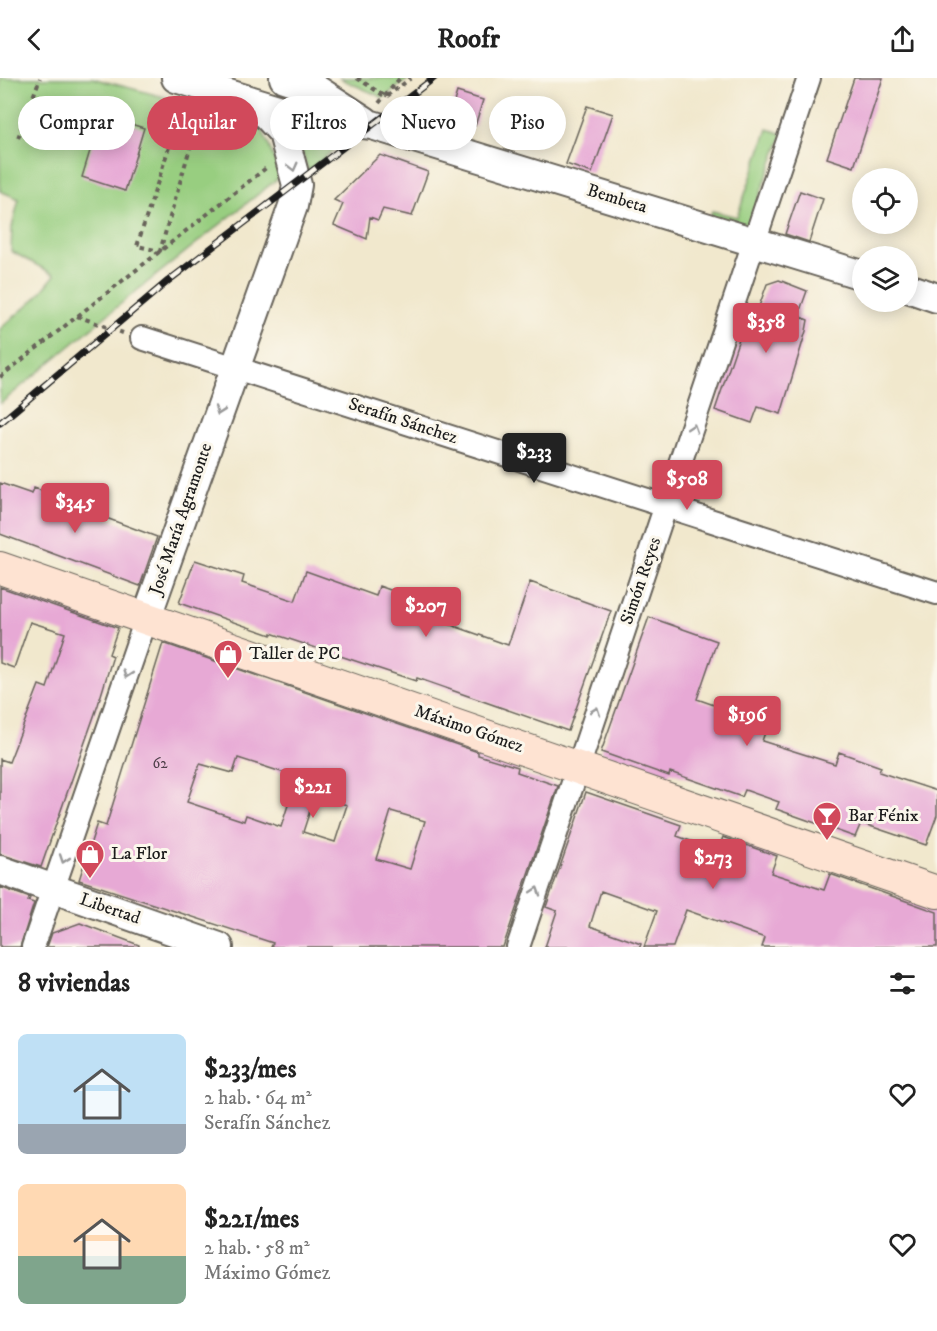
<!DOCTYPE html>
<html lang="es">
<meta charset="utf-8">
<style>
:root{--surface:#fff;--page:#f6f6f6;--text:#222;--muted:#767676;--accent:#d1495b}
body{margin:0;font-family:"IM FELL DW Pica",serif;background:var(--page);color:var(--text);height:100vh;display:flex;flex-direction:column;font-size:22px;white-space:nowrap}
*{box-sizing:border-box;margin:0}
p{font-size:20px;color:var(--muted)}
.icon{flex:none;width:33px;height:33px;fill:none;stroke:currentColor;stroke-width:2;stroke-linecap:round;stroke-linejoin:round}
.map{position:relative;height:869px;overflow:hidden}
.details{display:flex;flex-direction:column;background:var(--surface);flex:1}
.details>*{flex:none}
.guide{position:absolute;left:18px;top:18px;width:600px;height:54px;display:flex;gap:12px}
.fabs{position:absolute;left:852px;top:90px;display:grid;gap:12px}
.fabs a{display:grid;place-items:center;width:66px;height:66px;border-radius:50%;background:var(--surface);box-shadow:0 3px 15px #0003;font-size:30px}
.price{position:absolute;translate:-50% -51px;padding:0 14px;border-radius:6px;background:var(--accent);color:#fff;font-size:20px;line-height:39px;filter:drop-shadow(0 2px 3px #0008)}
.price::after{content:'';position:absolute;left:50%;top:36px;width:18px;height:14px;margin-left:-9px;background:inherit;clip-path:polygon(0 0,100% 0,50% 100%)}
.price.active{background:#222;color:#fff}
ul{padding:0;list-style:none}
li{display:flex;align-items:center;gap:18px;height:150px;padding:0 18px}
li span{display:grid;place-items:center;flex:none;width:168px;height:120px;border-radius:9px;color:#555}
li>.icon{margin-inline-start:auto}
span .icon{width:72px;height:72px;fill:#fffc;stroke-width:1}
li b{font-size:26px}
h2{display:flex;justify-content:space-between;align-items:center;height:72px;padding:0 18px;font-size:26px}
.chip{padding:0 21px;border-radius:27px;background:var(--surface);box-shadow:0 3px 15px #0003;font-size:21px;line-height:54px}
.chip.active{background:var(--accent);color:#fff}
header{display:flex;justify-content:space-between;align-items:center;height:78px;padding:0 18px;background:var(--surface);font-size:27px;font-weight:700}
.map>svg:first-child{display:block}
</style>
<header><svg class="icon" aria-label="back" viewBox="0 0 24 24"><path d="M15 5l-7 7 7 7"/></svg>Roofr<svg class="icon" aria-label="share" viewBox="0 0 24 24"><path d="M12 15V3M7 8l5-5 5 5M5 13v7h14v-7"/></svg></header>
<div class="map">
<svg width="937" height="869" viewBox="0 0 937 869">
<rect width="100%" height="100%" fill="#fbf7ec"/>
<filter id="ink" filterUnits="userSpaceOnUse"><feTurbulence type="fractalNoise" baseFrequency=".0167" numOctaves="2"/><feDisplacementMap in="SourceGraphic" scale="12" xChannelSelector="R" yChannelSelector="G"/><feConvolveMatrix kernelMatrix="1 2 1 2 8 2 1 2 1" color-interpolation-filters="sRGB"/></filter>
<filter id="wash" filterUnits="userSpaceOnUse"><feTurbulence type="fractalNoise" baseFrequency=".008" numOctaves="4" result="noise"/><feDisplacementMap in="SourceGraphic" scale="24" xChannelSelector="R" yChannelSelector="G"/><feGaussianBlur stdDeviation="1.35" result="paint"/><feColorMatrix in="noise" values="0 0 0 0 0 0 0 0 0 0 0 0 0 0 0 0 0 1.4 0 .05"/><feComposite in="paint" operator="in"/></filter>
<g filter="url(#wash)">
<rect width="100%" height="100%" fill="#f1e8cd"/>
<path fill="#98ce80" stroke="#5a754e" stroke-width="1.5" d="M0,0h92l148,39 22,12 19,47 -152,121 -129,107v-75l37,-32 18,-22 -44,-24 1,-24 7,-28 -19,-8z
M339,0h71l-27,20z
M285,44l58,20 -35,29 -8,-25z
M768,51l15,5 -36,95 -39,-6 4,-12 25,6z"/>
<g id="blocks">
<path fill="#e7a9d5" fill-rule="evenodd" d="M854,0h29l-29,89 -27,-9z
M457,14l26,8 -8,26 -26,-8z
M587,28l26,8 -21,59 -26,-9z
M101,37l43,13 -19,63 -43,-14z
M380,77l48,17 -16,44 -29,-7 -5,11 -8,-3 -3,22 -33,-14 9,-21 -9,-4z
M800,113l23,8 -14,43 -24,-8z
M779,202l28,11 -9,25 10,4 -2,11 -25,83 -23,-7 -6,16 -37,-13 34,-101 8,3 10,-28z
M0,405l32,11 2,-6 17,6 -1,3 107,40 -17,49 -140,-52z
M195,482l49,16 -2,7 53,18 11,-30 70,25 3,-10 34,12 3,-8 28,11 -7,19 71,25 22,-63 81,29 -43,120 -151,-53 -1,3 -145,-48v2l-92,-32z
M0,509l118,41 -9,26 4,2 -15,49 -57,162 -41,-13v-95l9,3 30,-77 8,3 18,-55 -35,-11 -16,46 -14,-5z
M649,539l68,24 -20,58 71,25 -6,17 73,23 4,-12 42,15 -2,5 58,19v24l-11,30 -65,-22 -6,14 -79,-28 3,-7 -34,-12 -3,7 -72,-25 -1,4 -68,-24z
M163,565l315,109v3l40,12 -1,5 41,14 -55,161h-232l2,-4 -194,-63 18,-57 9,3zM238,680l59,19 -16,50 -35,-12 -2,6 -57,-19 13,-38 33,9zM315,717l32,10 -12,37 -32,-10zM391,733l34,10 -15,48 -34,-10z
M586,714l95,33 -4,11 41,15 5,-14 54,19 -6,17 53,17 6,-16 107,38v35h-175l3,-9 -79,-28 -13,37h-29l13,-36 -56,-20 -11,35 51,18 -1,3h-95l12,-36 -11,-4z
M0,809l30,11 -2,3 6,2 -14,44h-20z
M80,845l59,22v2h-92l5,-14z"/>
</g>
</g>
<g filter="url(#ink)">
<use href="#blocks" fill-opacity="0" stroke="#67635a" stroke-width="1.5"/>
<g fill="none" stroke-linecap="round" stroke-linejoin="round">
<g stroke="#67635a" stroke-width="26">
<path id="minor" d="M142,260l795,255
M33,869l113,-328
M518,869l291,-869"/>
</g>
<g stroke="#67635a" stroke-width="32">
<path id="tertiary" d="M176,0l128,39 68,8 490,150
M284,0l30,10 51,33
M908,210l29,10
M146,541l147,-413 4,-21 -14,-52 -29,-31
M0,792l219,77"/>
</g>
<g stroke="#67635a" stroke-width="34">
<path id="secondary" d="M0,490l937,324"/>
</g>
<path stroke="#67635a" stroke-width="4" stroke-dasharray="4.5 4.5" stroke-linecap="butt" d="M357,0l29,19 25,-19
M379,25l21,-25
M183,26l-46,142 23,5 41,-141
M18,60l22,-60
M77,238l46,17
M0,299l266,-209"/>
<use href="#minor" stroke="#fff" stroke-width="22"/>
<use href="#tertiary" stroke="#fff" stroke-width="28"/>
<use href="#secondary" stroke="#fee3d2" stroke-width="32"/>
<g stroke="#1c1c1c" stroke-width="7">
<path id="rail" d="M0,345l168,-142 266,-203"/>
</g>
<use href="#rail" stroke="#fbf7ec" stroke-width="4.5" stroke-dasharray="14" stroke-linecap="butt"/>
</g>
<defs><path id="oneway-chevron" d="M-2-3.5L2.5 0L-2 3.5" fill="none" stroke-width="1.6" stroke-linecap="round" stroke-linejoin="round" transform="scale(1.5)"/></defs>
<g stroke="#999">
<use href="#oneway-chevron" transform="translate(293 89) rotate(76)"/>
<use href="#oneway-chevron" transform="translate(219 333) rotate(109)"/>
<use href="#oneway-chevron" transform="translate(693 350) rotate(-72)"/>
<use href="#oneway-chevron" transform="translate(127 596) rotate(109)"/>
<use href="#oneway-chevron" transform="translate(596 633) rotate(-71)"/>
<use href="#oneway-chevron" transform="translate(64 781) rotate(109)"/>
<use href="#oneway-chevron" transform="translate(536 813) rotate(-72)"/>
</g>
</g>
<defs>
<g id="shop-pin" transform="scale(1.5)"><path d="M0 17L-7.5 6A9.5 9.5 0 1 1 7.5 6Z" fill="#d1495b" stroke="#fbf7ec"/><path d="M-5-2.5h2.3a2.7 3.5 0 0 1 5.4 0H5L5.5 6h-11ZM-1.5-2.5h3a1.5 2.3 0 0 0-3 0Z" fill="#fff"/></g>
<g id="bar-pin" transform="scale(1.5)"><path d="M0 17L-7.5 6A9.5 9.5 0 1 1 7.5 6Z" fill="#d1495b" stroke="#fbf7ec"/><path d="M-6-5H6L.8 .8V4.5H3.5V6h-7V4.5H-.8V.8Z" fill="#fff"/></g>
</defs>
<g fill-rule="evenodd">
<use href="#shop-pin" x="228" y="576"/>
<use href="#bar-pin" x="827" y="738"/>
<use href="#shop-pin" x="90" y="776"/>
</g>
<g text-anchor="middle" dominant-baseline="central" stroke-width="6" stroke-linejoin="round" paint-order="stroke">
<g font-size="15" fill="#4f3f4a">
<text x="160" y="685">62</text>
</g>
<g font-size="18" fill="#1c1c1c" stroke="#fbf7ec">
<text transform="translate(617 121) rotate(17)">Bembeta</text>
<text transform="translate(403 343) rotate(18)">Serafín Sánchez</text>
<text transform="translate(181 441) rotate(-71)">José María Agramonte</text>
<text transform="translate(641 503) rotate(-71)">Simón Reyes</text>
<text transform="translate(469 651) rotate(19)">Máximo Gómez</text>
<text transform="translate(110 831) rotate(19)">Libertad</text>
</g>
<g font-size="18" fill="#1c1c1c" stroke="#fbf7ec" text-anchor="start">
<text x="249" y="576">Taller de PC</text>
<text x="848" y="738">Bar Fénix</text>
<text x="111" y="776">La Flor</text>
</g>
</g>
</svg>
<div class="fabs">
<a><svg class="icon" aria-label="locate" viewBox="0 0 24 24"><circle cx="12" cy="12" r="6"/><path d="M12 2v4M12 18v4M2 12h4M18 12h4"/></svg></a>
<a><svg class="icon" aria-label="layers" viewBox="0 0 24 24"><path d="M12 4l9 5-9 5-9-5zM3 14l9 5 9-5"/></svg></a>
</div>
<b class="price" style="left:766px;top:276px">$358</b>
<b class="price active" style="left:534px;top:406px">$233</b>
<b class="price" style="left:687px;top:433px">$508</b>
<b class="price" style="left:75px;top:456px">$345</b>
<b class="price" style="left:426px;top:560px">$207</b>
<b class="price" style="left:747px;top:669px">$196</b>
<b class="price" style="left:313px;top:741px">$221</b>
<b class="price" style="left:713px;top:812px">$273</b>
<div class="guide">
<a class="chip">Comprar</a>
<a class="chip active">Alquilar</a>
<a class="chip">Filtros</a>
<a class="chip">Nuevo</a>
<a class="chip">Piso</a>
</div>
</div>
<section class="details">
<h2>8 viviendas<svg class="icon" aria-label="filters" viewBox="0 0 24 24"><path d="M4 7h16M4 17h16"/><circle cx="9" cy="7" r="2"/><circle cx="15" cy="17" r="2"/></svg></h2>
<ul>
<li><span style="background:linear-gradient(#bfe0f5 75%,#9aa5b1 0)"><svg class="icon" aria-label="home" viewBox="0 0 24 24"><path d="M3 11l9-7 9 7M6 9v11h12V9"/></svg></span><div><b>$233/mes</b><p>2 hab. · 64 m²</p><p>Serafín Sánchez</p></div><svg class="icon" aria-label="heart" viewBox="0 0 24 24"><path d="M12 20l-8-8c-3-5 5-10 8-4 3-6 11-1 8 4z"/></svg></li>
<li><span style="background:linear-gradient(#ffd9b3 60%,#7fa58c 0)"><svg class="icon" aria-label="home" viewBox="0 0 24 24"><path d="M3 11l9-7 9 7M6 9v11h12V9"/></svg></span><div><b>$221/mes</b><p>2 hab. · 58 m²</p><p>Máximo Gómez</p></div><svg class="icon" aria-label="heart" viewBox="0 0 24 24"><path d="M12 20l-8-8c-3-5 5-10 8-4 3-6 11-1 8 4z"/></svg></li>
</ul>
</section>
